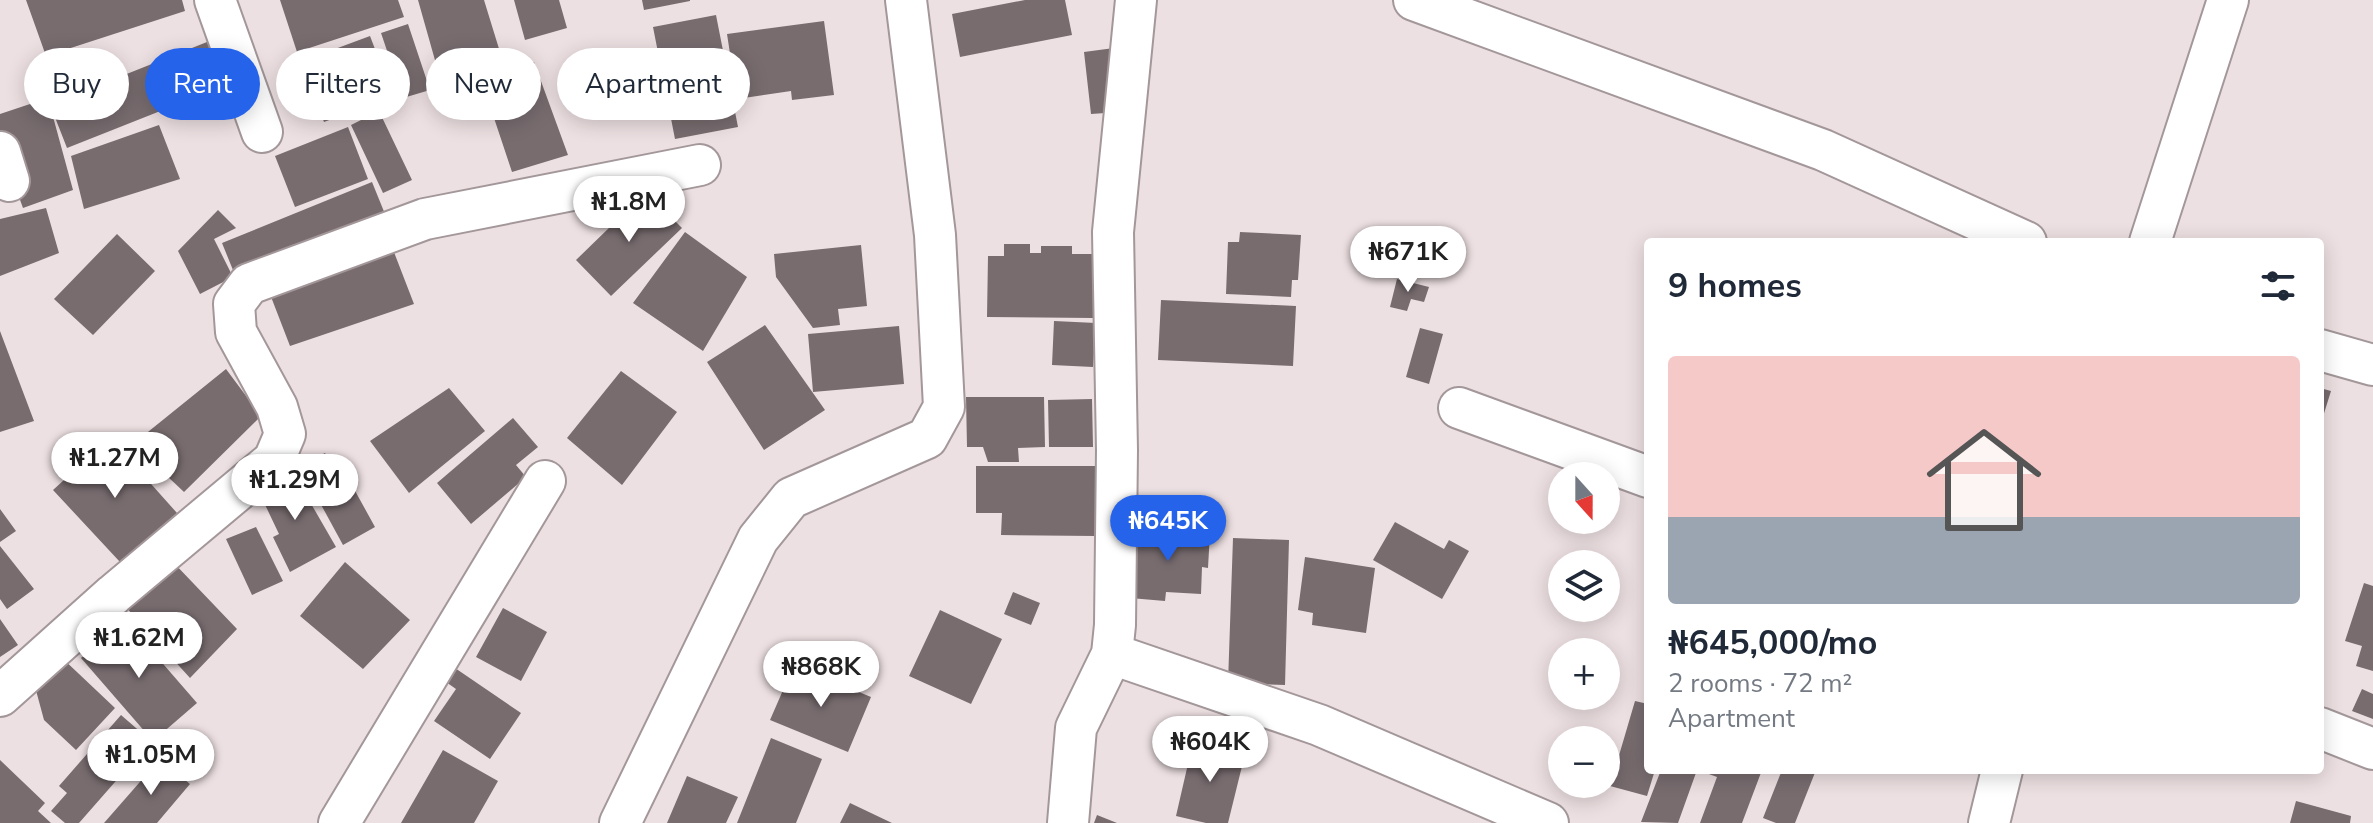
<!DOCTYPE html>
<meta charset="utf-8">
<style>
:root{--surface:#fff;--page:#f2f2f3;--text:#1f2937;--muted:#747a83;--accent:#2563eb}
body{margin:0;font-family:"Nunito Sans",sans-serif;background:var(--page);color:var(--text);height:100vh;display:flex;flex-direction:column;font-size:30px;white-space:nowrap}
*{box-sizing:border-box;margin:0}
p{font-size:26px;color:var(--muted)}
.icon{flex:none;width:44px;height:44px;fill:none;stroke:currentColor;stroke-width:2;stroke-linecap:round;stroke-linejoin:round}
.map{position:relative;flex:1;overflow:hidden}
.sheet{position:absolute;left:1644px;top:238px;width:680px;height:536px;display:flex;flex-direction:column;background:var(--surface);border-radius:8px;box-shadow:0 4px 20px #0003}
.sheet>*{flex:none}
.hud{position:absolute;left:24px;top:48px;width:760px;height:72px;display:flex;gap:16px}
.needle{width:52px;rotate:159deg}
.tools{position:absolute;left:1548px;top:462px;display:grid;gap:16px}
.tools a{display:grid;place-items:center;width:72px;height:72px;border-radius:50%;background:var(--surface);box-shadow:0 4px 20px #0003;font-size:40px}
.price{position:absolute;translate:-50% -68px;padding:0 18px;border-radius:28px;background:#fff;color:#222;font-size:26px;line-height:52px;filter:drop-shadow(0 2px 4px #0008)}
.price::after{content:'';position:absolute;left:50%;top:48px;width:24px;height:18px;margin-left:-12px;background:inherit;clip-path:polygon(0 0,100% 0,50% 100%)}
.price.on{background:var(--accent);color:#fff}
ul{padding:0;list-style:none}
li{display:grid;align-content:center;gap:16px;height:424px;padding:0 24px}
li span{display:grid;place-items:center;height:248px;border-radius:8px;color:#555}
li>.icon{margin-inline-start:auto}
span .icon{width:144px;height:144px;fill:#fffc;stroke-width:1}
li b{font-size:34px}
h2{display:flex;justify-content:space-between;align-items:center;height:96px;padding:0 24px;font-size:34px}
.chip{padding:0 28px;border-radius:36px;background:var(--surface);box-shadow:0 4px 20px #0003;font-size:28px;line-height:72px}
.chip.on{background:var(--accent);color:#fff}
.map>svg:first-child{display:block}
</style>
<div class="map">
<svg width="2373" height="823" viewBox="0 0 2373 823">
<rect width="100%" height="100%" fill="#ede0e2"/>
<path fill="#786c6f" d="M26,0h156l3,11 -139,45z
M280,0h118l6,17 -107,35z
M418,0h66l20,65 -62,20z
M514,0h45l8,28 -42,12z
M642,0h48v1l-46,9z
M1025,0h40l7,35 -112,22 -8,-43z
M716,15l22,112 -63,12 -22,-112z
M824,21l10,74 -42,5 -1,-9 -54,8 -10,-65z
M408,24l22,66 -27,8 -22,-65z
M370,36l23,60 -69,26 -24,-60z
M207,42l19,43 -159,63 -18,-46 24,88 -50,18 -23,-63v-31l48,-16 -12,-23 34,-14 14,30z
M1114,48l6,64 -29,2 -7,-62z
M534,62l34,93 -56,17 -31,-93z
M379,111l33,69 -29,13 -32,-68z
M159,125l21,54 -96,30 -13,-53z
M348,127l20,52 -73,28 -20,-51z
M372,182l13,32 -150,61 -13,-32z
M646,192l36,36 -71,68 -35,-36z
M46,208l13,45 -59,23v-57z
M218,210l18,18 -22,11 19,38 -33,17 -22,-43z
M685,232l62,45 -44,74 -70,-48z
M1240,232l61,3 -3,45h-6l-1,17 -65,-3 2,-52h11z
M117,234l38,37 -62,64 -39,-36z
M1004,244h26v9h11v-7h31v8h21v64l-106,-1 1,-61h16z
M861,245l6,61 -29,3 2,16 -27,3 -37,-51 -2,-23z
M392,247l22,57 -124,42 -22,-57z
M1397,279l32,8 -5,15 -13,-3 -4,12 -17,-4z
M1161,300l135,6 -3,60 -135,-6z
M1054,321l42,2 -3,44 -41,-2z
M765,325l60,85 -61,40 -57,-88z
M899,326l5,58 -91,8 -5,-58z
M1420,328l23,6 -14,50 -23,-7z
M0,331l34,90 -34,11z
M226,369l35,47 -77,76 -51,-48z
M621,371l56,41 -55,73 -55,-47z
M449,388l36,43 -76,62 -39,-52z
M2320,388l11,3 -10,32h-1z
M966,397h78l1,50 -27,1 1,14h-31l-5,-15h-16z
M1092,399l1,48h-44l-1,-47z
M513,418l25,29 -22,18 10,12 -55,47 -34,-41z
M110,438l67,75 -57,49 -67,-72z
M325,453l6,11 7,-4 37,67 -32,18 -43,-79z
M976,466h121l-1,70 -95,-1 1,-22h-26z
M291,469l45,78 -46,25 -17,-35 6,-3 -21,-44z
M0,509l16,22 -16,11z
M1395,522l49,27 5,-9 20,11 -27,48 -69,-39z
M256,527l27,54 -31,14 -26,-56z
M1135,528l75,4 -2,36 -6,-1 -1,27 -35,-2 -1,9 -35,-3z
M1233,538l56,2 -4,145 -57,-2z
M0,546l34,43 -27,20 -7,-10z
M1305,557l70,11 -9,65 -54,-8 1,-12 -15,-3z
M172,561l65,68 -47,49 -66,-73z
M345,562l65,58 -47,49 -63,-53z
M2364,583l9,3v85l-17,-5 6,-20 -17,-5z
M1013,592l27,11 -9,22 -27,-11z
M503,608l44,24 -26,49 -45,-24z
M940,610l62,29 -31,65 -62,-28z
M0,619l18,26 -18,12z
M125,620l72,83 -44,38 -72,-83z
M60,656l55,52 -39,42 -32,-30 -10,-37z
M794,665l77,32 -23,55 -78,-32z
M455,668l66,45 -31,46 -56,-38 22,-32 -10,-7z
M2362,689l11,5v25l-21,-8z
M1635,701l13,3v66h7l-8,26 -37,-10z
M121,715l30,26 -72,82h-14l-14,-12 16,-18 -8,-7z
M771,738l51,21 -26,64h-59z
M1193,742l52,12 -17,69h-22l-30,-7z
M443,750l55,31 -24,42h-73z
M160,759l30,25 -33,39h-53z
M0,760l45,43 -7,8 13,12h-51z
M1661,770h36l-19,53 -37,-1z
M1698,770h64l-20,53h-42l17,-46z
M1782,770h34l-21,53h-19l-13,-5z
M687,776l51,21 -12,26h-59z
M2296,801l55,15 -1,7h-60z
M850,803l42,20h-52z
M1097,815l20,8h-23z"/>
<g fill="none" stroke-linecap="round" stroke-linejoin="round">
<g stroke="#a3979a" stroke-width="44">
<path id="minor" d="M215,0l47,132
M1414,0l409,150 203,92
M0,152l9,29
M2150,242l78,-242
M2320,350l53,15
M1459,408l189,69
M1112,654l207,71 229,98
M0,696l114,-102 160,-134 11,-26 -8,-27 -41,-75 -2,-28 15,-20 176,-65 275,-54
M2320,728l53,21
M339,823l206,-342
M620,823l138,-284 33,-41 136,-60 17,-31 -9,-172 -29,-235
M1068,823l8,-95 36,-74 3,-29 2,-175 -4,-218 23,-232
M1989,823l13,-53"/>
</g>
<use href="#minor" stroke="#fff" stroke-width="40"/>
</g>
</svg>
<div class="tools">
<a><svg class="needle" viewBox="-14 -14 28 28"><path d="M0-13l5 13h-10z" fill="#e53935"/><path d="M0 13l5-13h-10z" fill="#747a83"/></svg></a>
<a><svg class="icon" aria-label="layers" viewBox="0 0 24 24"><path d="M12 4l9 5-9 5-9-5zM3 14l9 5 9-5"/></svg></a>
<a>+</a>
<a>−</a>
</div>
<b class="price" style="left:629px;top:244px">₦1.8M</b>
<b class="price" style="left:1408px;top:294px">₦671K</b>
<b class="price" style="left:115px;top:500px">₦1.27M</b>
<b class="price" style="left:295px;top:522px">₦1.29M</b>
<b class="price on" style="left:1168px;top:563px">₦645K</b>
<b class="price" style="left:139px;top:680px">₦1.62M</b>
<b class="price" style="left:821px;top:709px">₦868K</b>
<b class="price" style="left:1210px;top:784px">₦604K</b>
<b class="price" style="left:151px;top:797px">₦1.05M</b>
<div class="hud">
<a class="chip">Buy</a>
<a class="chip on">Rent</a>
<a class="chip">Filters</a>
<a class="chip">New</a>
<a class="chip">Apartment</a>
</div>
<section class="sheet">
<h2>9 homes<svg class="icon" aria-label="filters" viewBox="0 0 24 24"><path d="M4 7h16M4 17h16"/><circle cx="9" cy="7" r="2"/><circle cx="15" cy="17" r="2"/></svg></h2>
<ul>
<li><span style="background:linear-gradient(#f6c9c9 65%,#9aa5b1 0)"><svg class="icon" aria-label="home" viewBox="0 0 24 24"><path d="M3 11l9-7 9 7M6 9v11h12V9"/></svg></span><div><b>₦645,000/mo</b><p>2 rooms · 72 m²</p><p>Apartment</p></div></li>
</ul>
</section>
</div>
